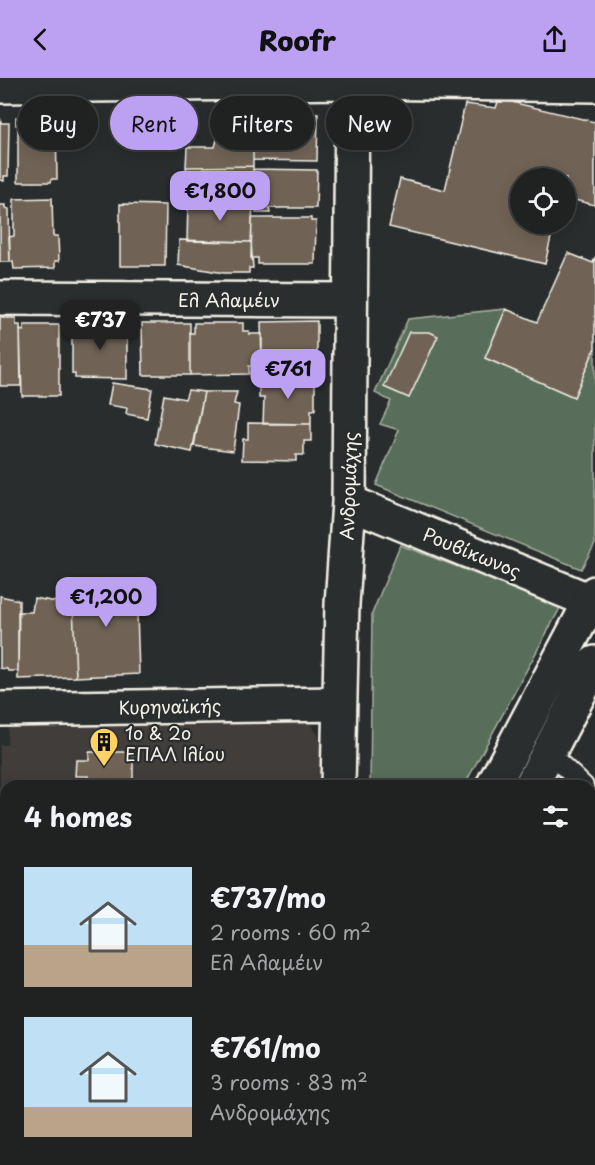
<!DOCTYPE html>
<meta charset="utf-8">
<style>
:root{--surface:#202222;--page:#2d2f2f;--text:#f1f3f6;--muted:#a2a4a5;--line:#3d3f40;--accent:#bca0f2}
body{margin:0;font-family:"Playpen Sans",sans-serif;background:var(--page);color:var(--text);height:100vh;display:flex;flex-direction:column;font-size:22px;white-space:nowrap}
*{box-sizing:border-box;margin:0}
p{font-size:20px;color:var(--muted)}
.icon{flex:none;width:33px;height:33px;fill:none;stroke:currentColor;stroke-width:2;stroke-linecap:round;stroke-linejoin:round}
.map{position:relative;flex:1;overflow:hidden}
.side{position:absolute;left:0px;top:702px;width:596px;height:386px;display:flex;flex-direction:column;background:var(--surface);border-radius:18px 18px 0 0;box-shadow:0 3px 15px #0003,0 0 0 2px var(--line)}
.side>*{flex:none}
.top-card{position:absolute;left:18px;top:18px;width:560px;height:54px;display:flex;gap:12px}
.buttons{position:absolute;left:510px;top:90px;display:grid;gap:12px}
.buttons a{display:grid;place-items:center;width:66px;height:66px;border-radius:50%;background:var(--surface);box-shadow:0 3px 15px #0003,0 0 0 2px var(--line);font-size:30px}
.price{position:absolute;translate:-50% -51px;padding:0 14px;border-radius:12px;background:var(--accent);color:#111;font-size:20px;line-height:39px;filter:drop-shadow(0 2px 3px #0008)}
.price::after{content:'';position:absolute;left:50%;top:36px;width:18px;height:14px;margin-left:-9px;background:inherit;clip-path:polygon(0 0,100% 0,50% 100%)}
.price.current{background:#222;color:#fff}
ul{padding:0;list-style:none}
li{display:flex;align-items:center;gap:18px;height:150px;padding:0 24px}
li span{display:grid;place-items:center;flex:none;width:168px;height:120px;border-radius:0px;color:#555}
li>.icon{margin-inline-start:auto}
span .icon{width:72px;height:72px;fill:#fffc;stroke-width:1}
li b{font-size:26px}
h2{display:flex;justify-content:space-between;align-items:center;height:72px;padding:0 24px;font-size:26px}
.tag{padding:0 21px;border-radius:27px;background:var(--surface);box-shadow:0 3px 15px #0003,0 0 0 2px var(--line);font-size:21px;line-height:54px}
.tag.current{background:var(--accent);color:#111}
header{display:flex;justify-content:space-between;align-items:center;height:78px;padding:0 24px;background:var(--accent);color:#111;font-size:27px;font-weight:800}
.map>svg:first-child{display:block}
</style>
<header><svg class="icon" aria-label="back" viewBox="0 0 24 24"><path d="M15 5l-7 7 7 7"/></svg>Roofr<svg class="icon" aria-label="share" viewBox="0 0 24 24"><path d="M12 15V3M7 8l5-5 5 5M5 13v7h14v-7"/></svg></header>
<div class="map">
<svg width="595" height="1087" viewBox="0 0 595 1087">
<rect width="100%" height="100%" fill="#2a2d2e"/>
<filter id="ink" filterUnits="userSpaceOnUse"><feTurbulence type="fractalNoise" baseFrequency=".0167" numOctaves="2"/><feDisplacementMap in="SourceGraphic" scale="12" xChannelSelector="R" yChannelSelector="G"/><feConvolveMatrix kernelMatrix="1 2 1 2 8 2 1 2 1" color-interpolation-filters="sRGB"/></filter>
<g filter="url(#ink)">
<path fill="#3f3d3a" d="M300,641l11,6 7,10 2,10 -1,41h-313v374h253l-3,5h-223l-33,-4v-416h7l1,-25z"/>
<path fill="#586e5a" stroke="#a6b0a1" stroke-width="1.5" d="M506,231l-21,49 89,39 21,-49v196l-14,25 -205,-84 23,-55 -19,-6 11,-23 -16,-8 33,-74z
M400,467l159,60v5l-95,176h-94l2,-172z"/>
<path fill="#6f6356" stroke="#f4f1e8" stroke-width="1.5" d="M499,21l96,23v83l-29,-7v-20h-46v46h34l-9,40 -156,-37 11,-48 45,11 20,-86 31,4z
M257,35l61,1 -1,47 -64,-1v-39h3z
M16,39h40l1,62h-5l-1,3h-33v-57h-2z
M0,40l1,5h8l-1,53h-4v5l-4,-1z
M222,43l20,1 -4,25h15v19l-67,1 1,-20h28z
M253,88v38l-65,-1 -2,-36z
M253,91l64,1 -1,38h-47l1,5h-14v-5l-4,-1z
M52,120l1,38h5l1,25h-4v7l-41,1 -1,-7h-3l-1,-25 5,-1v-37z
M188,125l65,1 -2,38 -64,-1z
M120,126l46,1 -1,61h-45z
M0,127h5v3l4,1 1,53h-10z
M252,140h59v3h5l-1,43h-57v-6h-7z
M179,162l72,2 2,26h-4v5h-25l-46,-8z
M568,175l25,10 2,-6v91l-21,49 -89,-39 21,-49 31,13z
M0,240h16v7h4l1,61h-21z
M317,243v40h-9v5h-46l-1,-44z
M142,245h48v52h-47z
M194,245h49v8h6v3h13v32h-13v8l-59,1v-42h4z
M72,246l55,1v54l-52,-1v-4h-3z
M24,247h35v71h-37l-2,-66 4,1z
M409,254h21l8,4 -29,62 -25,-11z
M264,299l51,1v32h-4v14h-48l1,-26h-5v-16h5z
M112,305l40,6 -5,29 -21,-4 1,-6 -19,-3z
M188,312l16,2 -12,60 -37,-8 9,-49 21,4z
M204,314h33l-3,12 5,1 -6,46 -39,-5z
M248,345l63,1v17h-7v14h-8v6l-54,-1 1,-21h5z
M136,502l3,94 -63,3 -4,-95z
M0,518l19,4 -1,71h-10l-1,-2 -7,-1z
M34,520l39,7 3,72 -58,2v-67h14z
M89,674h44v34h-59l14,-1v-9h-13l1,-16h13z
M590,777h5v43h-2l-3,19z
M0,797h6l-4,203h-2z
M593,913l2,1v42l-5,-1v-24z
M2,951h4v19h-4z
M590,955l5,1v56l-5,22z
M378,1082h80l-1,5h-80z
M541,1082h34l-2,5h-34z"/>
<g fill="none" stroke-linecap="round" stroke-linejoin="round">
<g stroke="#f4f1e8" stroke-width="22">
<path id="lane" d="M549,675l35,33
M590,877l5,-6"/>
</g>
<g stroke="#f4f1e8" stroke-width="38">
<path id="street" d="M0,8l352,-4 243,3
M0,220l350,2
M349,424l246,101
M0,631l339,-5
M338,708l4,-182 7,-102 3,-424"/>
</g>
<g stroke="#f4f1e8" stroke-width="38">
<path id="secondary" d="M493,708l102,-193
M531,708l64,-123
M289,1087l3,-5
M326,1087l3,-5"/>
</g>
<use href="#lane" stroke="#2a2d2e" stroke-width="18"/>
<use href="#street" stroke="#2a2d2e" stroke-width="33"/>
<use href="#secondary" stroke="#2a2d2e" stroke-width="33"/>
</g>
</g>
<defs>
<g id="building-pin" transform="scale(1.5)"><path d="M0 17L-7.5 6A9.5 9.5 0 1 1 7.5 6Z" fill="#ffd166" stroke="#2a2d2e"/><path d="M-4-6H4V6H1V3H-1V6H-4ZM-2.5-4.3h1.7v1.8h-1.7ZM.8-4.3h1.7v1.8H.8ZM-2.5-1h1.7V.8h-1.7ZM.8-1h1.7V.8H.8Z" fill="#111"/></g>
</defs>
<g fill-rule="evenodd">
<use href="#building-pin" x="104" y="664"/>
</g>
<g text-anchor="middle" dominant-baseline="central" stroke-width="4.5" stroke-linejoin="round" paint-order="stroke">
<g font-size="18" fill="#f4f1e8" stroke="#2a2d2e">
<text x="229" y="221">Ελ Αλαμέιν</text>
<text transform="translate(348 408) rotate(-88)">Ανδρομάχης</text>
<text transform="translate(472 474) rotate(22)">Ρουβίκωνος</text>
<text transform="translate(170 628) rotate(-1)">Κυρηναϊκής</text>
</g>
<g font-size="18" fill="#f4f1e8" stroke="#2a2d2e" text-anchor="start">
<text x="125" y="654">1ο &amp; 2ο<tspan x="125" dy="21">ΕΠΑΛ Ιλίου</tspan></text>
</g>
</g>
</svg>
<div class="buttons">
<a><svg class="icon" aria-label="locate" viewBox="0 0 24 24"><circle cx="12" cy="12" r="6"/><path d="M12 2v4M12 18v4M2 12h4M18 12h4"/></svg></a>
</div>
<b class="price" style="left:220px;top:144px">€1,800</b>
<b class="price current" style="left:100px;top:273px">€737</b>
<b class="price" style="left:288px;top:322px">€761</b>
<b class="price" style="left:106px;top:550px">€1,200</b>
<div class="top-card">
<a class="tag">Buy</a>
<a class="tag current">Rent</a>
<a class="tag">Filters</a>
<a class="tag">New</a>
</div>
<section class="side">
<h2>4 homes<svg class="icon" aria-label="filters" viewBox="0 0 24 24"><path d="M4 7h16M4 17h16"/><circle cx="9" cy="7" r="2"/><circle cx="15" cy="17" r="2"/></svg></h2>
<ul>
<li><span style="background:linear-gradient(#bfe0f5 65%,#b9a48a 0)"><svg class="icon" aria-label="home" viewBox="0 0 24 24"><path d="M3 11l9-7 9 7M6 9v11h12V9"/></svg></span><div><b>€737/mo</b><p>2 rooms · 60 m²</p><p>Ελ Αλαμέιν</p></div></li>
<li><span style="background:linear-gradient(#bfe0f5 75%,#b9a48a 0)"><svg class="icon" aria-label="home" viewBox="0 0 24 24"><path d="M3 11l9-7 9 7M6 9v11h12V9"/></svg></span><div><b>€761/mo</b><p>3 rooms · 83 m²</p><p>Ανδρομάχης</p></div></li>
</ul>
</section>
</div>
